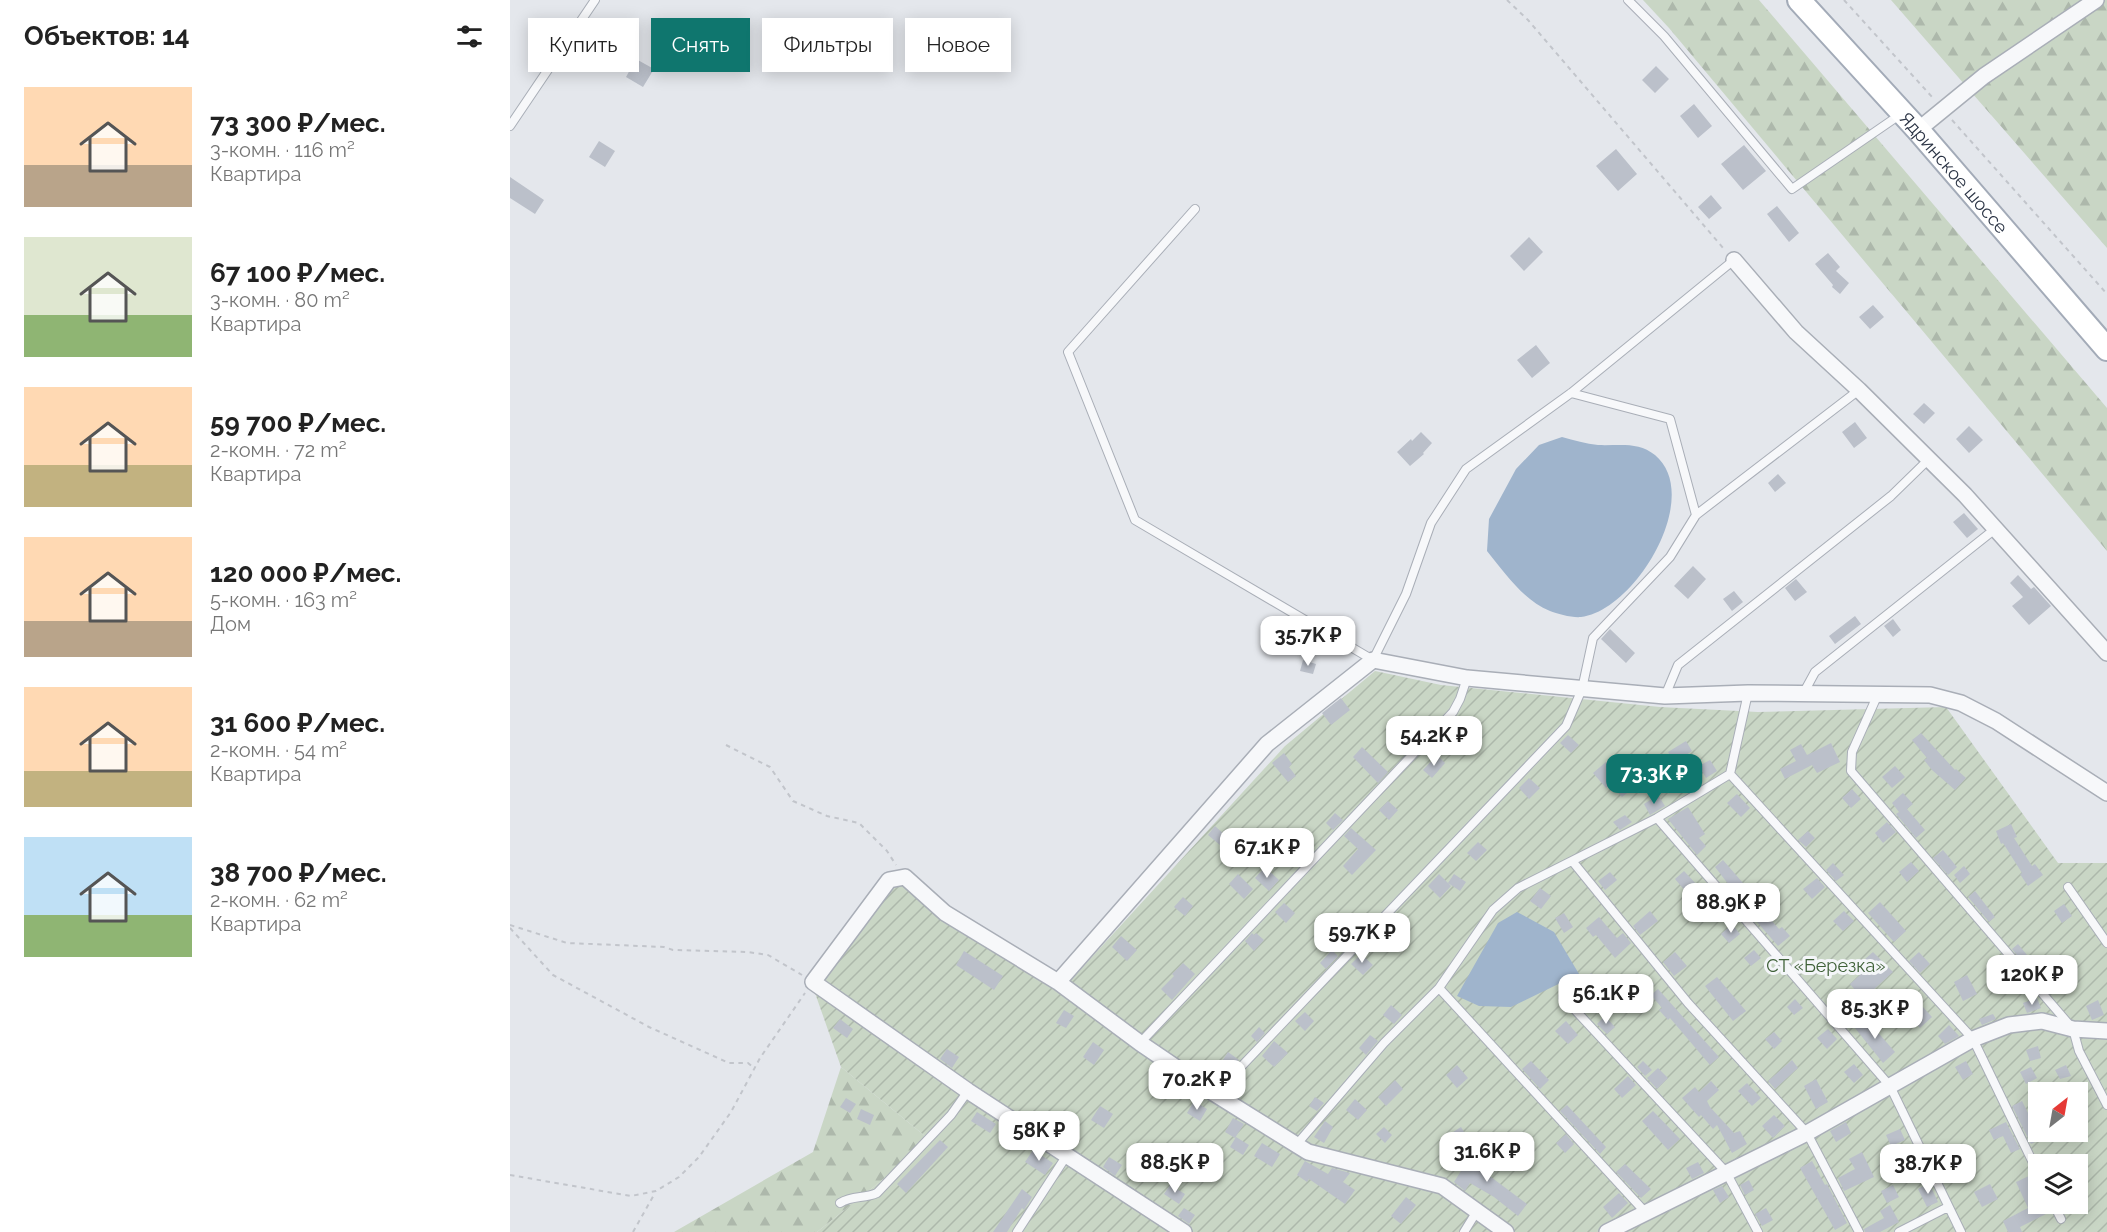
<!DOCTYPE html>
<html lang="ru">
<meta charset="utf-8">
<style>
:root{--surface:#fff;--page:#f6f6f6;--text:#222;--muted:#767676;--accent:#0f766e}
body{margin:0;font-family:Raleway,sans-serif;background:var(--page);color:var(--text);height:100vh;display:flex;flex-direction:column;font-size:22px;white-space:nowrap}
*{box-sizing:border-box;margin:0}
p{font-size:20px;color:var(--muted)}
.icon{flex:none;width:33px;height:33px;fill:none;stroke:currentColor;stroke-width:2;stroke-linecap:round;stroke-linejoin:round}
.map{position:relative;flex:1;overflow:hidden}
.sheet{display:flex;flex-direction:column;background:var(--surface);width:510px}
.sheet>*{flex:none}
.hud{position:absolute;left:18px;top:18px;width:570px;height:54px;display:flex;gap:12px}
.needle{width:39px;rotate:31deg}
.controls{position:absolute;left:1518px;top:1082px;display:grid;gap:12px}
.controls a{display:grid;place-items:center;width:60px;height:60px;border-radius:0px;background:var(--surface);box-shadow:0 3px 15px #0003;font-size:30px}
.price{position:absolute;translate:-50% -51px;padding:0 14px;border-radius:12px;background:#fff;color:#222;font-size:20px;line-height:39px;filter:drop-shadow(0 2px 3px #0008)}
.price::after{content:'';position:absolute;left:50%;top:36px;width:18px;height:14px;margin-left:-9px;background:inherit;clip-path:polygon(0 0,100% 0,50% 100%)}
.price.selected{background:var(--accent);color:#fff}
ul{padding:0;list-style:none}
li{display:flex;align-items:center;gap:18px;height:150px;padding:0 24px}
li span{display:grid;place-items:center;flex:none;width:168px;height:120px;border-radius:0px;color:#555}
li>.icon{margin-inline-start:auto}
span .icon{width:72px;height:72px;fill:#fffc;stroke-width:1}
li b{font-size:26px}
h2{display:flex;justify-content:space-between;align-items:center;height:72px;padding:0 24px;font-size:26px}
.tag{padding:0 21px;border-radius:0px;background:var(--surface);box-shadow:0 3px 15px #0003;font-size:21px;line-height:54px}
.tag.selected{background:var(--accent);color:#fff}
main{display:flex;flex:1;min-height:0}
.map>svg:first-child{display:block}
</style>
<main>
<section class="sheet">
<h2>Объектов: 14<svg class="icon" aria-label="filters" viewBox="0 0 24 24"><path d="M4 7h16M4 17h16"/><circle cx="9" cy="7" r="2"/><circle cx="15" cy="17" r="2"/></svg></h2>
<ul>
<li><span style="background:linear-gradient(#ffd9b3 65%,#b9a48a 0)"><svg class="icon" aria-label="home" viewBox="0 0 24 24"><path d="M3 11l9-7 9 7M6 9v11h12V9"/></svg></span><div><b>73 300 ₽/мес.</b><p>3-комн. · 116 m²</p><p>Квартира</p></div></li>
<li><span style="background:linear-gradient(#dfe7d0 65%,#8fb573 0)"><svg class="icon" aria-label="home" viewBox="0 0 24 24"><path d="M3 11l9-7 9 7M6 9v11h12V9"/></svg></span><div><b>67 100 ₽/мес.</b><p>3-комн. · 80 m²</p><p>Квартира</p></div></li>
<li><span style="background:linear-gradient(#ffd9b3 65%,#c2b280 0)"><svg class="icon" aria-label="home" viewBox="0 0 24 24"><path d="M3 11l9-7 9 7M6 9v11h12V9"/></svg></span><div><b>59 700 ₽/мес.</b><p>2-комн. · 72 m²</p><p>Квартира</p></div></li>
<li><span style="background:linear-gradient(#ffd9b3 70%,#b9a48a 0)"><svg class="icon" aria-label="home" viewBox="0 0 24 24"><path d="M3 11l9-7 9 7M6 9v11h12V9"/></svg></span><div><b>120 000 ₽/мес.</b><p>5-комн. · 163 m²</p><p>Дом</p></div></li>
<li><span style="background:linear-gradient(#ffd9b3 70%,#c2b280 0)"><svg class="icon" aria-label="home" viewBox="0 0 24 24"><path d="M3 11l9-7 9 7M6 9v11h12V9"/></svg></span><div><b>31 600 ₽/мес.</b><p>2-комн. · 54 m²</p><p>Квартира</p></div></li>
<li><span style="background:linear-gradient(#bfe0f5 65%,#8fb573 0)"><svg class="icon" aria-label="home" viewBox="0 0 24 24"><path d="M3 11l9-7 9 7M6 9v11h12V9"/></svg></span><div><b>38 700 ₽/мес.</b><p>2-комн. · 62 m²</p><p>Квартира</p></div></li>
</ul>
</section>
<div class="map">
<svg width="1597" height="1232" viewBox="0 0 1597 1232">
<defs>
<pattern id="forest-firs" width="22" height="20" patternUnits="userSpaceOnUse" patternTransform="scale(1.5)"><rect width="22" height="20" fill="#c9d6c5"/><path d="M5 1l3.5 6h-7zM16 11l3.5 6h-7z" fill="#adb8ab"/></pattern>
<pattern id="garden-furrows" width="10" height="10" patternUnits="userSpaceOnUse" patternTransform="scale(1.5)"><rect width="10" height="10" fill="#c9d6c5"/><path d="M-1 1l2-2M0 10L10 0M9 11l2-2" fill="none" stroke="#adb8ab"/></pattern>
</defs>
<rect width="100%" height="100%" fill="#e4e7ec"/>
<path fill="url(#forest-firs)" d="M1133,0h116l348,408v143l-438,-523z
M1381,0h216v248z
M331,1067l90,74 -114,91h-143l139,-80z"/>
<path fill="url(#garden-furrows)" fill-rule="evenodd" d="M865,671l66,14 219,22 98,5 188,-5 112,156h49v369h-1290l114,-91 -90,-74 -26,-74 82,-112 162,112 226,-247zM1528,1092h40v39h-40zM1528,1164h40v39h-40z"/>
<path fill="#9fb4cc" d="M1052,437c12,3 24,7 36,8 21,1 40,-4 57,10 49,41 -20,156 -74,162 -8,1 -24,-3 -31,-6 -27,-11 -45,-38 -63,-60l2,-32 27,-50 23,-24z
M1007,912l37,20 25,42 -68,33 -32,-1 -22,-10 41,-73z"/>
<path fill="#bbc0ca" d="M126,59l18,10 -11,18 -17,-10z
M1146,66l13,13 -14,14 -13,-13z
M1184,104l18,22 -14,12 -18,-22z
M89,141l16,10 -10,16 -16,-10z
M1234,145l22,26 -23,19 -22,-26z
M1106,149l21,25 -19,17 -22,-25z
M0,177l34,23 -9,14 -25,-16z
M1201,195l11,13 -13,11 -11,-12z
M1267,206l22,27 -10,9 -22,-28z
M1019,237l14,15 -19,19 -14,-15z
M1318,253l12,14 -4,4 13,12 -9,11 -8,-7 1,-2 -18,-21z
M1363,305l11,12 -14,12 -11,-12z
M1026,345l14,18 -18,15 -15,-18z
M1414,403l11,10 -11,11 -11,-10z
M1345,422l12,16 -13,10 -12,-16z
M1459,426l14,14 -14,13 -13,-14z
M911,432l11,11 -9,10 1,1 -14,12 -13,-14 14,-13 1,2z
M1268,474l8,9 -11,9 -7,-9z
M1454,513l14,16 -11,9 -14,-16z
M1183,566l13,13 -18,20 -14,-13z
M1508,575l13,14 3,-2 17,19 -22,19 -17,-19 11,-9 -13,-14z
M1286,579l11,13 -12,9 -10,-13z
M1224,591l9,11 -11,9 -9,-12z
M1345,616l6,8 -26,20 -6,-8z
M1383,619l8,11 -8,7 -9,-11z
M1100,629l25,24 -9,10 -25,-24z
M793,660l13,4 -3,10 -13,-3z
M831,698l9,12 -19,15 -9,-12z
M960,726l11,10 -9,10 -11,-11z
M1411,733l34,37 1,-1 10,9 -11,12 -23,-20 -8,-10 3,-2 -15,-18z
M1058,735l11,10 -8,8 -11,-10z
M1176,741l6,10 -17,11 -7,-10z
M1321,743l9,19 -23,11 -5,-8 -27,14 -5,-10 16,-8 -6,-11 11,-6 6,11z
M852,747l26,25 -10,11 -25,-26z
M774,753l8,11 -3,3 7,9 -8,6 -16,-19z
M927,755l8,8 -13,15 -9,-8z
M1200,760l7,11 -11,7 -7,-12z
M1096,762l25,28 -9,7 -11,-13 -5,4 -13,-15z
M1385,766l10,11 -13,11 -10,-11z
M1019,778l11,10 -11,11 -10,-11z
M1342,789l9,10 -10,9 -9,-10z
M1393,793l10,11 -6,5 18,21 -9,8 -20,-24 3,-2 -7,-9z
M1227,794l13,14 -9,9 -14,-14z
M1148,795l7,11 -15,9 -6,-11z
M878,801l10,9 -9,10 -10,-10z
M1178,807l17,27 -6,4 7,8 -9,9 -29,-36z
M825,813l8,7 -10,10 -7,-7z
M1115,815l7,7 -12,8 -7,-8z
M1377,822l9,10 -13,11 -8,-10z
M1501,824l6,13 -3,1 18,28 3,-2 8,11 -15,11 -8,-12 2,-1 -19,-30 -2,1 -5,-13z
M705,826l12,11 -7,8 -12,-10z
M841,828l25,22 -24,25 -9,-9 15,-17 -14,-13z
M1298,831l7,7 -9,9 -8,-7z
M968,842l9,8 -11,11 -9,-8z
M1433,850l14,17 -9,8 -15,-17z
M1213,860l33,38 -10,9 -31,-40z
M1401,862l8,9 -12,11 -8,-10z
M1323,863l11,12 -8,6 -10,-11z
M1454,866l6,8 -10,9 -6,-8z
M755,867l14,13 -10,11 -14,-13z
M1174,871l25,27 -10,9 -24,-28z
M1100,872l7,8 -12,10 -7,-9z
M728,874l15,15 -9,10 -15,-15z
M929,874l12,12 -11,12 -12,-12z
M944,874l12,8 -6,9 -12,-8z
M1307,878l8,9 -13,12 -9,-10z
M1030,888l11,8 -10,13 -11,-8z
M1465,891l20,26 -6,5 -21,-25z
M673,897l10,9 -8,10 -11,-9z
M1370,902l26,29 -12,11 -26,-29z
M774,903l11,10 -9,10 -11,-11z
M1554,904l8,12 -10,7 -8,-12z
M1249,906l20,23 3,-2 8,9 -12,10 -28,-32z
M1140,911l8,10 -18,14 -7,-9z
M1334,911l10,10 -11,10 -10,-10z
M1054,913l9,14 -9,6 -9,-15z
M1089,917l18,21 6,-5 8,10 -16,15 -19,-23 -3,2 -7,-9z
M1222,924l8,10 -11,9 -8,-9z
M742,933l2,2 2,-2 8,7 -10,11 -9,-10z
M611,936l16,14 -10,11 -15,-14z
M1508,944l9,11 -6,5 -9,-11z
M822,950l6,6 -12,13 -6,-6z
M1244,950l7,8 -10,8 -7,-8z
M454,951l39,25 -9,14 -38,-25z
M1165,952l12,14 -13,10 -11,-14z
M1363,952l20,20 -21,19 14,16 -9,9 -27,-32 21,-19 -6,-6z
M1409,952l11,12 -10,9 -11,-12z
M851,954l12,11 -10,10 -12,-11z
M673,963l12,11 -23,26 -11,-11 13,-13 -2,-2z
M1494,967l12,14 -12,10 -10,-11v-5z
M1081,973l11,11 -11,11 -11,-11z
M1136,975l8,9 -10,9 -8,-9z
M1457,975l10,19 -14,7 -9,-19z
M1207,977l29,34 -13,10 -28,-35z
M1148,989l61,68 -9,8 -40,-47 -2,2 -9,-10 3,-2 -11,-13z
M1527,998l4,10 -14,5 -4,-10z
M1285,999l8,9 -9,7 -7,-8z
M1588,1000l6,15 -12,5 -6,-14z
M881,1005l11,10 -8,9 -11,-9z
M1412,1006l10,11 -12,11 -10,-11z
M554,1010l10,6 -8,12 -10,-5z
M795,1012l9,9 -9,10 -10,-10z
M1483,1014l3,5 -14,6 -3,-6z
M1095,1016l10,11 -8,7 -10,-10z
M1358,1017l8,9 -2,2 21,24 -12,11 -28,-35z
M330,1019l13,10 -6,9 -14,-10z
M1056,1021l12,14 -10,9 -13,-13z
M1439,1025l10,11 -14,8 -7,-8z
M749,1027l6,6 -8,9 -6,-6z
M1318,1029l9,10 -10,10 -10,-11z
M1264,1032l8,9 -8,8 -9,-10z
M860,1035l8,6 -12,14 -7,-7z
M764,1041l14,12 -14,14 -12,-11z
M583,1042l11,8 -10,15 -11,-8z
M1528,1046l3,12 -11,3 -4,-11z
M437,1049l12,8 -7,11 -12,-9z
M718,1052l11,8 -9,9 -9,-6z
M1282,1060l6,8 -23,21 -7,-8z
M1021,1061l18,19 -9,9 -18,-20z
M1133,1061l9,9 -7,6 -8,-9z
M1456,1061l7,13 -10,6 -8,-13z
M1344,1064l9,11 -9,8 -10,-11z
M947,1065l11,13 -11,10 -11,-13z
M1556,1065l5,11 -11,3 -5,-9z
M1521,1067l6,11 -11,6 -6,-12z
M1148,1068l10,10 -11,11 -10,-11z
M1118,1076l8,9 -14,13 -8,-9z
M1306,1079l12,23 -12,7 -12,-23z
M885,1080l8,9 -17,17 -8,-9z
M1201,1081l8,9 -12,11 3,6 24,26 6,-2 7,13 -15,9 -15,-28 -4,4 -12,-14 -2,2 -17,-19 13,-11 4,5z
M1237,1083l14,15 -9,8 -14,-15z
M805,1097l9,6 -7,8 -8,-5z
M336,1098l10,6 -6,9 -10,-6z
M845,1099l12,11 -9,10 -12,-10z
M684,1101l13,8 -7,12 -13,-8z
M1512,1101l19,38 -10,5 -19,-38z
M1057,1105l39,42 -6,7 -40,-43z
M590,1106l13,8 -9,14 -13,-8z
M351,1109l13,6 -4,10 -13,-6z
M1143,1111l27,28 -12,11 -26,-29z
M467,1112l19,12 -6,9 -19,-12z
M1264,1115l11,11 -12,12 -11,-12z
M723,1118l11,6 -9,14 -10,-6z
M815,1121l8,6 -9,16 -10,-6z
M1336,1122l5,11 -15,9 -6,-11z
M1496,1122l14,27 -9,4 -8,-17 -9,4 -5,-10z
M874,1127l8,8 -7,8 -9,-9z
M951,1127l6,10 -11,7 -6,-10z
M1390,1129l5,11 -14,6 -5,-11z
M1056,1134l8,10 -9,9 -9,-10z
M726,1137l13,8 -6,10 -13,-8z
M430,1140l8,7 -42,46 -9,-9z
M752,1143l18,11 -8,13 -18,-11z
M966,1148l11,9 -8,11 48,36 -9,12 -24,-19 -24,-14 -5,8 -11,-9 12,-19 -1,-1z
M523,1150l20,13 -8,12 -20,-13z
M653,1152l14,9 -8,13 -15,-10z
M1352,1152l12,25 -30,14 -6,-13 17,-9 -6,-10z
M599,1157l13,8 -7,11 -12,-9z
M1438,1158l4,10 -13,5 -5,-10z
M795,1161l23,13 4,-6 18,5 -7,9 12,8 -10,14 -36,-25 -2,3 -10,-7z
M1302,1161l13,24 2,-1 20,39 -12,7 -35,-62z
M1188,1162l6,11 -12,6 -6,-11z
M1115,1164l26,25 -10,9 -25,-26z
M1521,1175l6,13 -3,1 4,14h3l5,11 -26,13 2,5h-14l-5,-11 25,-13 -12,-26z
M1239,1180l5,10 -9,5 -5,-10z
M1419,1183l9,19 -11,5 -9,-18z
M1480,1184l8,15 -16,8 -8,-15z
M660,1185l15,9 -6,10 -15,-10z
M1383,1185l6,12 -12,6 -6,-12z
M1212,1186l7,11 -9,6 -7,-13z
M512,1189l10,8 -8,13 -2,-2 -15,24h-14z
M1109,1193l9,10 -16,15 -9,-11z
M896,1197l10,8 -15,19 -10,-8z
M1380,1205l9,17 -19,10h-15l-1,-3 20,-11 -4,-7z
M674,1208l11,7 -6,9 -11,-8z
M1256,1208l7,12 -11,6 -7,-12z"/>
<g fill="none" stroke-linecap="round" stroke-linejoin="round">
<g stroke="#a9aeb7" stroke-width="10">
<path id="service" d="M1118,0l36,36 128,153 109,-75
M0,126l85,-126
M685,209l-127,143 67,168 238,140 33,-66 25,-71 35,-54 105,-76 163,-133
M1061,393l99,26 26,96
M1293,694l12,-22 180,-143
M1368,694l-26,58 -1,19 222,258 6,22 28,54
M1155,696l13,-31 213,-169 37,-36
M1220,774l18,-81
M1147,818l233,268 71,146
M1063,862l115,141 119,130 52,99
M1558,887l39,56
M929,988l207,225
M1053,997l163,175 32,60
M630,1043l313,-331 7,-13 7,-21
M705,1094l351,-368 16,-37 11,-51 77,-81 26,-42 163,-125
M787,1144l87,-101 55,-55 54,-78 25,-22 139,-70 73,-44 243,265 65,134
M330,1203c13,-8 24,-4 37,-10l74,-78 17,-24
M1543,1203l8,16
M507,1232l50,-77
M954,1232l13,-21
M1389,1232l49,-25"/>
</g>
<g stroke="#a9aeb7" stroke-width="18">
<path id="minor" d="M1408,130l66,-54 112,-76
M1224,260l62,72 63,58 106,105 142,158
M548,982l-113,-69 -40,-36 -16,3 -76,102 155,109 216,141
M996,1232l-64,-46 -134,-34 -93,-58 -75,-51 -82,-61 209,-238 106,-84 94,18 198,18 83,-3 182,2 31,8 35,18 111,72
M1097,1232l200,-99 166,-94 36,-14 33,-4 31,8 34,2"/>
</g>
<g stroke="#a3abb8" stroke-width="26">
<g id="primary">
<path id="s1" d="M1289,0l119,130 189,219"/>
</g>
</g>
<path stroke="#c2c5cb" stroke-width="2" stroke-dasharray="4.5 4.5" stroke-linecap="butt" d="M997,0l21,20 196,229
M1334,0l89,98
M1442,120l155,174
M216,745l44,22 23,34 34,15 32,7 28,28 9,14
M0,925l57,18 97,4 9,3 75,2 20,3 34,20
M0,928l43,47 96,52 80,36h19l6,5
M0,1175l121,21 25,-5 23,-14 20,-20 32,-45 29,-54 45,-65
M123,1232l22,-39"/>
<use href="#service" stroke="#f7f8fa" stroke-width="8"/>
<use href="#minor" stroke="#f7f8fa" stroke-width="15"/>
<use href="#primary" stroke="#fff" stroke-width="22"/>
</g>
<g text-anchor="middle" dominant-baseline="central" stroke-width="6" stroke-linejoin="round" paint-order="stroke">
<g font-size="18" fill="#2b3445" stroke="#f4f6f9">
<text stroke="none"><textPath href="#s1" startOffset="232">Ядринское шоссе</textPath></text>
</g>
<g font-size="18" fill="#3f6138" stroke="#f4f6f9">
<text x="1316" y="965">СТ «Березка»</text>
</g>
</g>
</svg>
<div class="controls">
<a><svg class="needle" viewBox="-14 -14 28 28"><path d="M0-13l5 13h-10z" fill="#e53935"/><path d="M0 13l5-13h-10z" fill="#767676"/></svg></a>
<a><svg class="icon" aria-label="layers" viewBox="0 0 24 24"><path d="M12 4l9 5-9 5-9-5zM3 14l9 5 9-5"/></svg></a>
</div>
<b class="price" style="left:798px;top:667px">35.7K ₽</b>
<b class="price" style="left:924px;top:767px">54.2K ₽</b>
<b class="price selected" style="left:1144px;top:805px">73.3K ₽</b>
<b class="price" style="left:757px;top:879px">67.1K ₽</b>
<b class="price" style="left:1221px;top:934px">88.9K ₽</b>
<b class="price" style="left:852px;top:964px">59.7K ₽</b>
<b class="price" style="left:1522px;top:1006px">120K ₽</b>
<b class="price" style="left:1096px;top:1025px">56.1K ₽</b>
<b class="price" style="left:1365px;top:1040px">85.3K ₽</b>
<b class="price" style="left:687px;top:1111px">70.2K ₽</b>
<b class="price" style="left:529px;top:1162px">58K ₽</b>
<b class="price" style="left:977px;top:1183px">31.6K ₽</b>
<b class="price" style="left:665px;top:1194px">88.5K ₽</b>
<b class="price" style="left:1418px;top:1195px">38.7K ₽</b>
<div class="hud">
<a class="tag">Купить</a>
<a class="tag selected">Снять</a>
<a class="tag">Фильтры</a>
<a class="tag">Новое</a>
</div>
</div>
</main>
